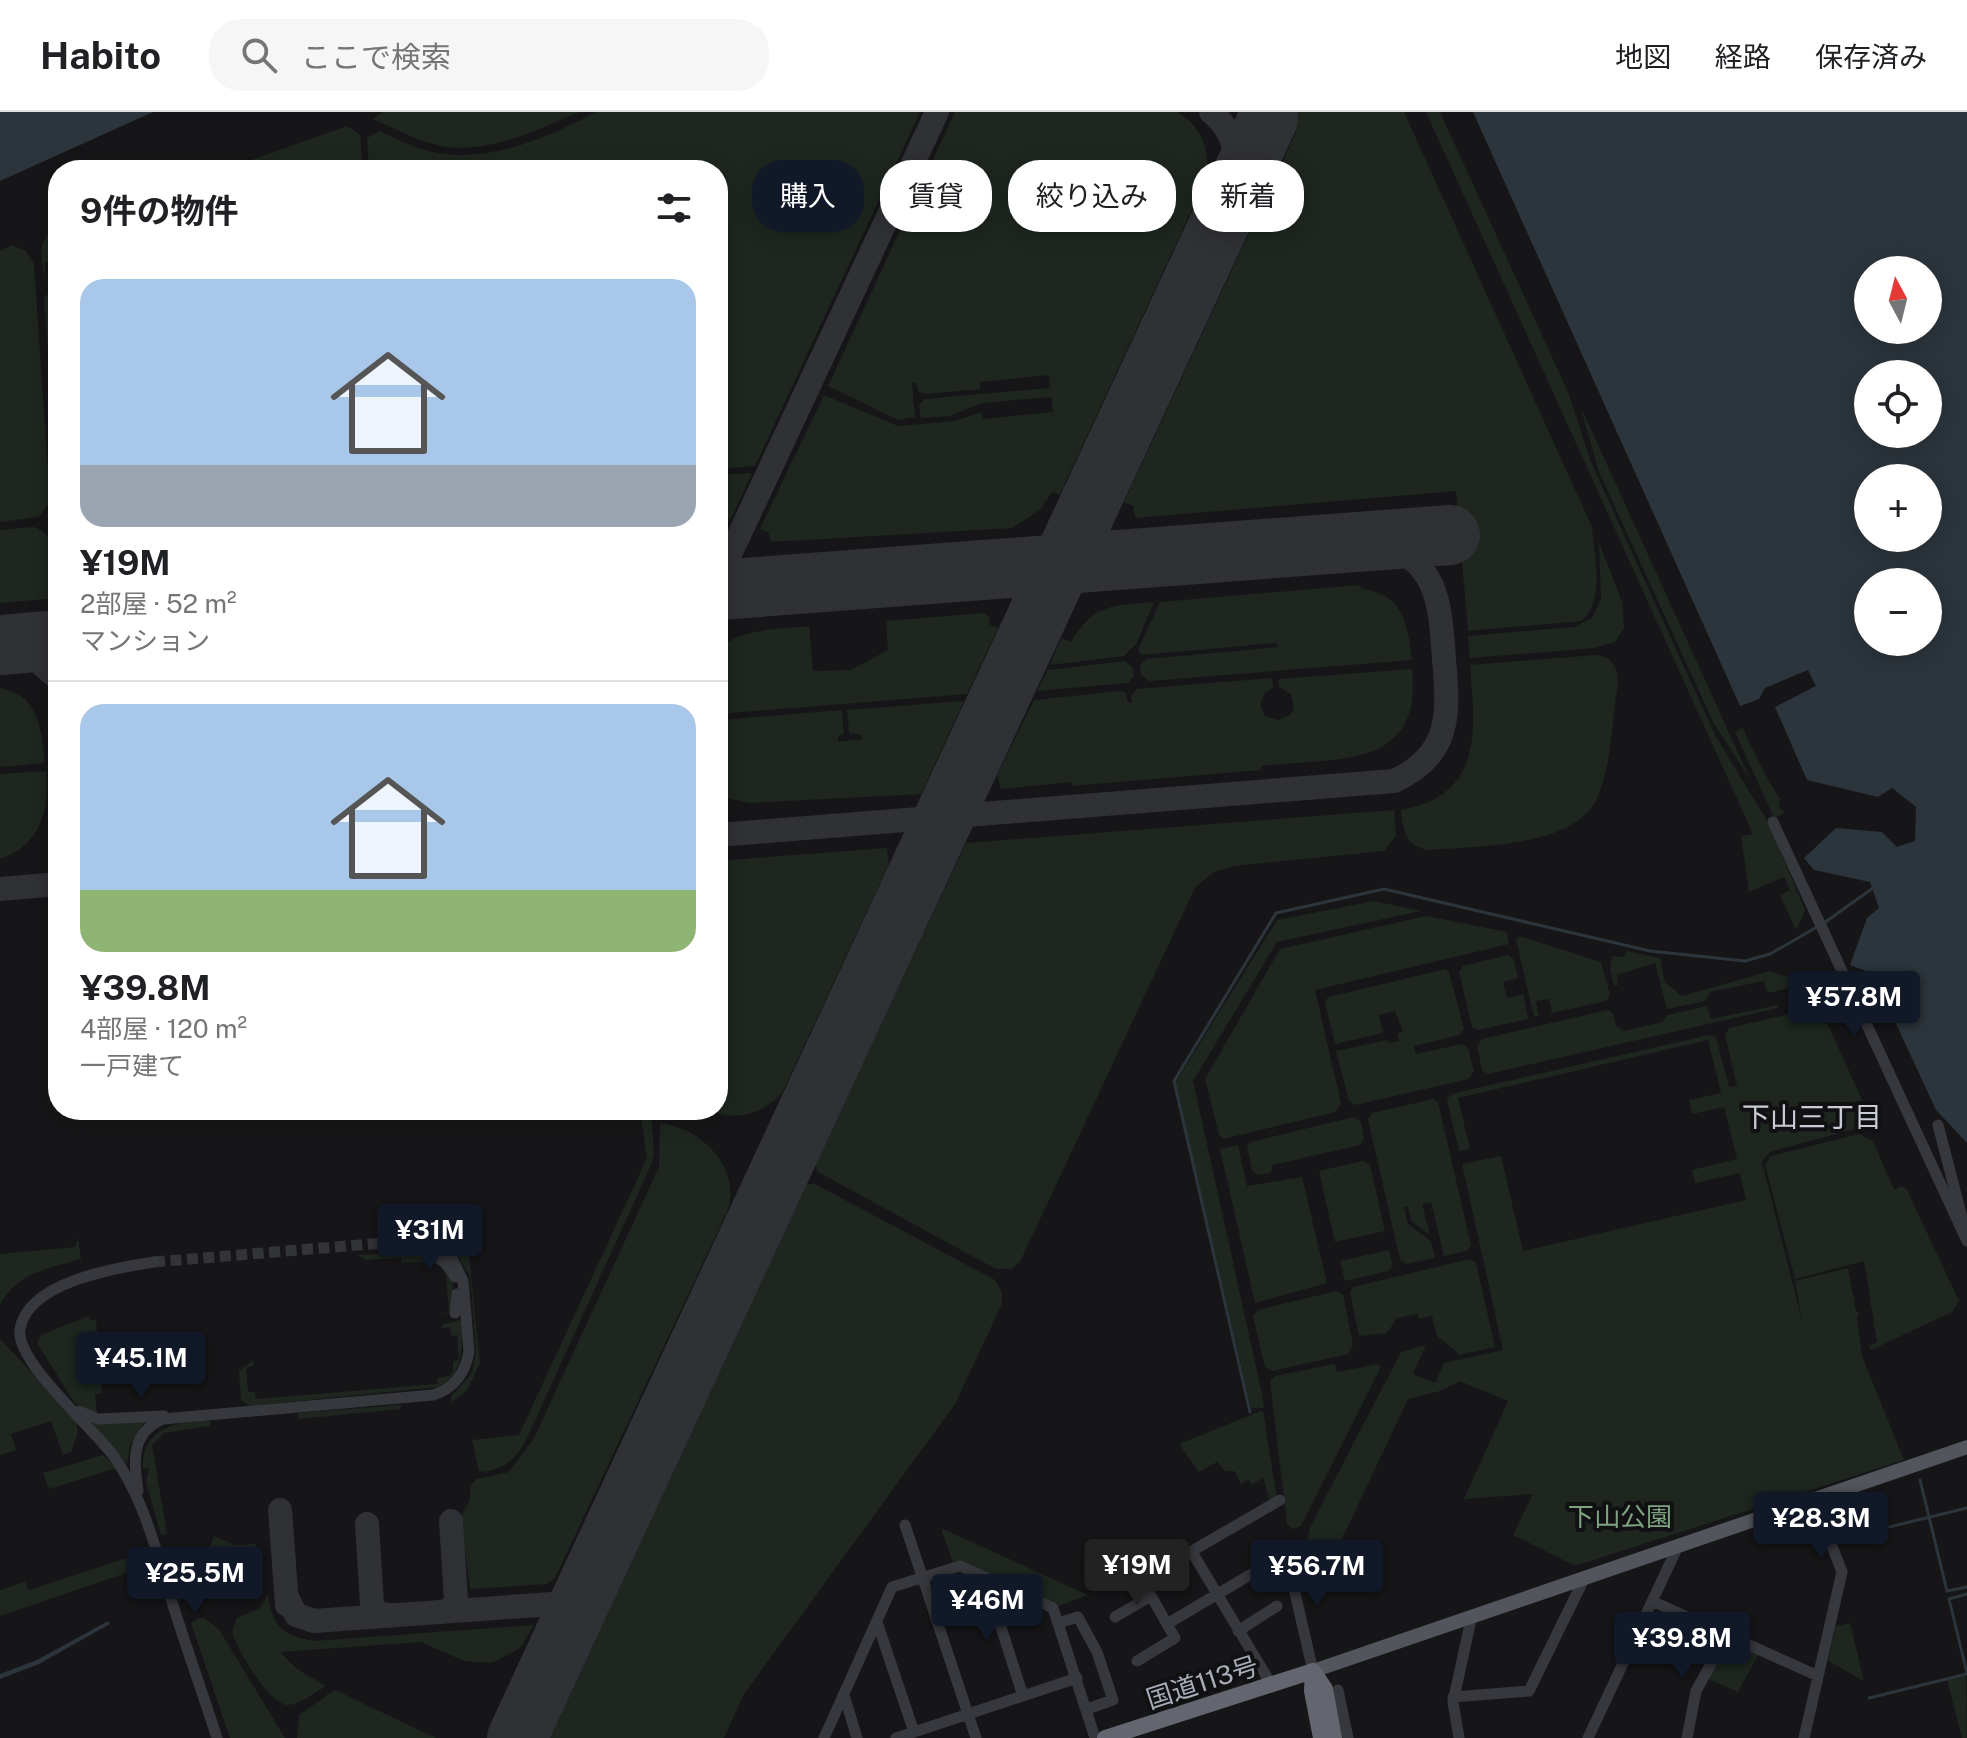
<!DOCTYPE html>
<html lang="ja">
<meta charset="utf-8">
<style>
:root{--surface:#fff;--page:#f6f6f6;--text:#202124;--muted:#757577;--line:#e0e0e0;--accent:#111827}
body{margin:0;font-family:"Public Sans","Noto Sans JP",sans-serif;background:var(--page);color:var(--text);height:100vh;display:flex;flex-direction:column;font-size:30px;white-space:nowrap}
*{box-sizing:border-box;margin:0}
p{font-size:26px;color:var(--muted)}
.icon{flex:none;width:44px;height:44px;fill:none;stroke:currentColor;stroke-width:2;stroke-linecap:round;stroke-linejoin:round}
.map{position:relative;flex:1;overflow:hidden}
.side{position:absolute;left:48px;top:48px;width:680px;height:960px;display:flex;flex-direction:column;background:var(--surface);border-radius:32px;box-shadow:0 4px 20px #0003}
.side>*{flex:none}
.banner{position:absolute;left:752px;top:48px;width:760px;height:72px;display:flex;gap:16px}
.needle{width:52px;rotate:353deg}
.tools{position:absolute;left:1854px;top:144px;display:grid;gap:16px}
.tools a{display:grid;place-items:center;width:88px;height:88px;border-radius:50%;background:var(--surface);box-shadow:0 4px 20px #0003;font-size:40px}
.price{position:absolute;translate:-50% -68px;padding:0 18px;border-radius:8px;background:var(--accent);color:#fff;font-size:26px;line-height:52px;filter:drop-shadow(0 2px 4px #0008)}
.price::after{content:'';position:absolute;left:50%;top:48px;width:24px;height:18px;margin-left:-12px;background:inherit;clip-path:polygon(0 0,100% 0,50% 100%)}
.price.current{background:#222;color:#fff}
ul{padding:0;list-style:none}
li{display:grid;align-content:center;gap:16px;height:424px;padding:0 32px}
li+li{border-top:2px solid var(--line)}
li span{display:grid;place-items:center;height:248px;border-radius:24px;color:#555}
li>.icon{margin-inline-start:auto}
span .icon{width:144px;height:144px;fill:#fffc;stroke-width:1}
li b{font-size:34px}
h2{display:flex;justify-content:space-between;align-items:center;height:96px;padding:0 32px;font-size:34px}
.pill{padding:0 28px;border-radius:32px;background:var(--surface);box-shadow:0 4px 20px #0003;font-size:28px;line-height:72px}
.pill.current{background:var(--accent);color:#fff}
header{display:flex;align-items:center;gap:48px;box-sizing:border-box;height:112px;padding:0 40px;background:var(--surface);border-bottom:2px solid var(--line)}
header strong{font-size:38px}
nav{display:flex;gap:44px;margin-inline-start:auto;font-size:28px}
.search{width:560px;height:72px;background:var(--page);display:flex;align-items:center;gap:20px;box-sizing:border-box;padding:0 28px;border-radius:32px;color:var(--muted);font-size:30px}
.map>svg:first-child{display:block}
</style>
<header>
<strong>Habito</strong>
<div class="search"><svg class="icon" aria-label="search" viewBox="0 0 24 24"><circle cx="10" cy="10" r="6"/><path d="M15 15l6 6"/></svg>ここで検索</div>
<nav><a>地図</a><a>経路</a><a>保存済み</a></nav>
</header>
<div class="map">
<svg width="1967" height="1626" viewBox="0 0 1967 1626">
<rect width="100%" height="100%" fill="#161618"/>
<path fill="#1e261f" d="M383,0h195c-39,18 -93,43 -137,34 -24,-5 -46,-18 -69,-27z
M596,0h324l-165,354 -37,3v-299h-349l-2,-32 12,-7c15,6 30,15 46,19 55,17 123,-12 171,-38z
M955,0h222c25,14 31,35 31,63l-148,319 -8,-2 -12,18 -28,18 -241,14 -3,-10 -8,-3 64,-134 74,31 57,-5 27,-9 1,7 70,-7 -2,-15 -69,6 -32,13 -29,2 -2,-13 6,-6 125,-11 -1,-13 -69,7v7l-55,5 -6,-2 -3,-9h-4l3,34 -17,3 -70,-34z
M1258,0h146l188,415c2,28 14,75 -11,94l-113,10 -12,-140 -320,27 -3,-12 -9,-4 173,-372z
M1426,0h14l128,280 23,70 124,273 54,89 36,86 -7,17 -3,1 -15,-33 10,-5 -6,-13 -35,15 -8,-56 12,-2z
M347,14l13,9 3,35h-140z
M58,116v34h-13l-1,17c-2,-21 -9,-41 14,-51z
M12,133l14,6 8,13 16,237 -11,16 -39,5v-271z
M58,176v195l-14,-185 8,-9z
M1582,300l2,2 167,367 -38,-59 -114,-250z
M752,361l-21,46 -10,-4 -3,8v-48z
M34,415c28,9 24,47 24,71l-58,5v-73z
M1599,430l23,60 2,26 -9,14 -21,6 -124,10 -2,-22 106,-9 18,-9 9,-19z
M1360,473l1,4c42,4 47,35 51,71l-263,21 -8,-6 -1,-10 7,-6 132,-12 -3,-4 -134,12 -4,-5 22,-48z
M1154,490l-18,42 -12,12 -74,9 11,-27 10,4c22,-38 42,-37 83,-40z
M984,501l5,4 1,8 8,3 -31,66 -249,20c0,-18 -3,-39 0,-57 5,-29 68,-28 91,-31l4,45 38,-1 37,-20 -2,-29z
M1596,543c16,1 22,13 22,28 -6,36 -6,82 -21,115 -21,50 -123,48 -169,52 -23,-5 -25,-19 -27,-40 83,-15 74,-79 69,-145z
M1125,549l8,7 1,8 -6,7 -91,8 11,-21z
M1412,557c11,103 -77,88 -151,97v4l-189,16 -1,-4 -70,7 -4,-14 37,-75 86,-9 5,1 3,10 4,1 -1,-7 6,-7 135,-11 1,10 -8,5 -5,11 5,12 13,4 12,-5 4,-7 -3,-14 -12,-7v-8z
M0,576c39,6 42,43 45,75l-45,4z
M964,589l-43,93 -172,9 -31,-7 1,-76 123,-10 2,24 -6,3v5l24,-3 -1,-4 -12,-2 -2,-23z
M1743,616c11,26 23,49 37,71l-1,9 6,5 -11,5 -39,-86z
M46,659c3,39 -4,74 -46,88v-85z
M1394,698l2,26 -12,15 -151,15 -21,7 -17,15 -175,374 -9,7h-15l-178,-97 -3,-7 151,-322z
M887,736l2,16 -106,227c-20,24 -47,31 -76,19h11v-249z
M1374,789l47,10 -144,31 -84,139 68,308 3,19h-13l-76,-325 102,-163z
M1426,804l81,16 2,12 -194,46 26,113 -5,9 -113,27 -4,-4 -14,-56 75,-130z
M1519,824l82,26 9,33 -4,6 -54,12 -3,-14 -13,2 3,15 -5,1 -18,-77z
M1626,839l34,7 5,24 17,14 88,-25 27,9 -7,8 -23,5 -3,-12 -54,11 -5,9 -38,8 -12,-46 -38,12 1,10 -4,1 -4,-18 2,-12 12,1z
M1508,843l6,5 4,18 -15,4 4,16 16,-4 5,25 -50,11 -6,-3 -13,-55 4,-6z
M1446,857l3,3 15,57 -4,6 -46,11 2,8 46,-10 6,4 6,23 -5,8 -114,26 -6,-4 -13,-50 51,-11 1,3 11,-2 -2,-8 6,-1 -8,-21 -16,4 4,18 -48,11 -10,-41 3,-6z
M1778,893v3l-290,66 -6,-4 -5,-24 5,-7 125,-29 6,3 3,13 8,5 38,-9 5,-7 40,-9 4,13z
M1820,895l53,117 -103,28 -8,10 40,159 -7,-40 53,-13 8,43 3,1 -2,6 5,38 42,104 -329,106 -62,-31 20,-41 -69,5 44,-98 -48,-20 -20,10 -32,8 -83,176 -28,9 13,-57 91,-175 25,-7 -13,29 22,9 9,-20 59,-13 -41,-186 39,-8 22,95 223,-51 -6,-27 -45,10 -3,-13 45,-11 -13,-52 -32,7 -3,-14 32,-7 -13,-53 -250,58 12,51 -11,2 -12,-51 4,-6 258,-59 7,2 13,50 8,-1 -12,-51 4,-7z
M1433,987l5,3 33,143 -4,6 -23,5 -13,-54 -9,2 8,31 -19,-14 -3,-14h-4l4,17 23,17 4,17 -29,6 -6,-4 -32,-141 4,-6z
M651,998l3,45 -3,10 -123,271c-11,23 -23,34 -49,36l-7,-32 47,-5 128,-277 -7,-47z
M1354,1005l7,5 3,17 -4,6 -87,20 -2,8 -13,2 -6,-4 -5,-24 3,-5z
M660,1011c41,4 83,46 67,89l-172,366 -8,6 -77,5 -9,-73 9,-16v-14l7,-7 32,-7 25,-34 125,-271z
M1859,1022l14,7 21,49 8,-4 5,4 52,111 -7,11 -81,38 -2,-4 8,-4 -13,-81 -69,18 -30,-114 6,-9z
M1238,1033l9,41 55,-9 25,106 -72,20 -35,-154z
M1363,1049l7,4 15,66 -50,11 -16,-71z
M807,1072h8l180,96 7,12v12l-47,100 -211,290 -20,44h-174z
M465,1106l15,145 -13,27 -15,12 -1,-5 21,-24 4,-22 -6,-75 -21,-34 6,-18z
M78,1125l3,22c-32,10 -63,12 -81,46v-51l75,-7z
M1389,1138l4,16 -4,5 -44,10 -5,-20z
M394,1141l42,6 16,22 3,26 -5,5 -10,2 9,-3 -3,-35 -5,-9 -10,-6 -29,2 -1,-5 -35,2 -8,-5z
M1470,1147l6,4 19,84 -35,8 -23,-19 -5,-20 -13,3 -2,-5 -20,4 -10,15 -28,3 -9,-44 3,-5z
M1336,1179l7,3 10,51 -5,9 -76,17 -7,-4 -12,-51 5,-6z
M89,1204l1,4h6l6,73 -7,2 2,19 -23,-12 -37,-59 4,-8z
M459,1208l3,2c0,26 3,51 -24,65l-188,19 -9,-6 -2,-29 14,-11v6l-7,2 2,24h7l1,7 181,-15v-6l12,-2 4,-5v-10l6,-1 -2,-25 -6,1 -1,-9 -8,1v-3z
M0,1227l76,80 2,13 -7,20 -8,3 -12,-34 -40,13 5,16 -16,5z
M1335,1252l2,8 41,-8 3,3 -80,159 -8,3 -6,-5 -17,-143 5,-5z
M401,1293v4l-103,10v-6z
M1263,1298l14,90 -7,3 -7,-26 -11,8 -3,-6 -8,5 -7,-13h-9l-8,-9 -18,10 -20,-28z
M145,1309l-15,24 -3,20 -35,-42z
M212,1309l-3,5 -45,7 -12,12 15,89 -6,1 -15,-53 3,-14 -6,1c-3,-41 35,-49 69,-48z
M103,1343l13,13 -67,21 -6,-16z
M941,1416l147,67 -35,13 -100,-45z
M214,1424l22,9 20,-1 1,5 -51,9z
M142,1441l5,12 -9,4 -138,47v-26l25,-8 4,8z
M268,1482c3,31 16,42 46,47l220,-16 -14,23 -28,15 -28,-2 -43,-19 -141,10 17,17 29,17c-11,6 -26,19 -39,19 -18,-1 -50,-56 -55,-73l5,-14 23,-10z
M198,1506h7l15,13 65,107h-55l-39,-115z
M1850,1511l14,58 -36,-20 8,-35z
M1727,1527l32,14 -21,39 -32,-14z
M1966,1564l1,62h-5l-15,-58z
M335,1578l101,48h-139l2,-23z"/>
<path fill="#2c353c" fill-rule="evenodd" d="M0,0h153l-153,69z
M1473,0h494v1031l-31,-33 -63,-136 -23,-9 17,-47 12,-10 -9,-26 -56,-12 -10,-12 32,-30 46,4 15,15 18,-6 1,-34 -24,-19 -14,9 -71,-17 -32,-73 41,-21 -8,-16 -43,18 -6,11 -19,7zM1868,158h60v60h-60zM1868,262h60v60h-60zM1928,366v60h-60v-60zM1868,470h60v60h-60z
M108,1509l2,3 -71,40 -39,15v-5l37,-14z"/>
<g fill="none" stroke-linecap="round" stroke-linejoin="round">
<path stroke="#2c353c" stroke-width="3" d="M1824,811l49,-35
M1250,1300l-76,-331 102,-168 108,-24 266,62 95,10 25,-7 47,-27
M1920,1368l27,111 20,-4
M1836,1428l131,-32
M1967,1482l-18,5 18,74
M1869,1586l98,-24"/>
<path stroke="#303135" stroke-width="24" d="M1196,162c22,-49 69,-117 15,-162
M718,468l219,-468
M0,533l29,8 29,26
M718,723l676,-54c57,-26 55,-67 50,-121 -4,-57 -5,-99 -67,-120
M0,777l58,-5
M280,1398l7,95
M367,1412l5,81 6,9 13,1
M287,1485l9,18 18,6 252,-18 11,-6 16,-24
M443,1500l9,-4 4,-8 -5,-79"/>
<path stroke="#303135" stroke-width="60" d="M718,478l732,-55
M0,533l58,-5
M517,1626l751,-1619"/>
<path stroke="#333438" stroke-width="11" stroke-dasharray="11 5.5" stroke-linecap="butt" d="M154,1150l241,-20"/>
<path stroke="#37383d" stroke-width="11" d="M1773,710l194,419
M1938,1013l26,100
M395,1137c25,0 49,4 60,28
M154,1150c-39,6 -126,20 -134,67 -5,32 71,97 92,125 32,43 45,100 61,151 14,45 30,89 44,133
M455,1201l2,-19
M79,1299l19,8 66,-3
M138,1379c-4,-30 -8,-58 25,-72l270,-24c21,-6 33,-23 36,-44l-6,-70 -10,-21 -16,-16 -42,-2
M1280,1388l-138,80 25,44 130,-77
M905,1413l71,213
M1297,1435l-5,33 21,91
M1192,1440l79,132
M985,1465l38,119
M1654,1490l164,74
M1115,1505l36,-21
M1058,1511l20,-6 19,35 16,48 -26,9
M878,1513l36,107
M1238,1519l39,-25
M1137,1549l38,-23 -8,-14
M1338,1578l10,48
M844,1583l13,43
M1453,1585l76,-6 56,-114
M824,1626l68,-151 68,-21 93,42 42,130
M896,1626l181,-60
M1459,1626l-6,-36 19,-87
M1588,1626l91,-194
M1687,1626l9,-47 30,-54
M1804,1626l38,-166 -29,-75"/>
<path stroke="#53555c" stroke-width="14" d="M1313,1559l654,-224"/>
<path stroke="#63666e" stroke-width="16" d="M1313,1559l12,18 9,49
M1313,1559l-1,20 9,47
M1105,1626l208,-67"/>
</g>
<g text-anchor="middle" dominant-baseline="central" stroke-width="8" stroke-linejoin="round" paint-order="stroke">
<g font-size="26" fill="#7fa381" stroke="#111113">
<text x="1620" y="1404">下山公園</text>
</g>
<g font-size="26" fill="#a8adb8" stroke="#111113">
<text transform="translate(1202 1570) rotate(-18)">国道113号</text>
</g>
<g font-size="28" fill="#c9ccd4" stroke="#111113">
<text x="1812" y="1004">下山三丁目</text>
</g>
</g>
</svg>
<div class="tools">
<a><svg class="needle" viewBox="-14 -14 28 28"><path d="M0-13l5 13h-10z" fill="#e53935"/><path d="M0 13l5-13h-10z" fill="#757577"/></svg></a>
<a><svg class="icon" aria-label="locate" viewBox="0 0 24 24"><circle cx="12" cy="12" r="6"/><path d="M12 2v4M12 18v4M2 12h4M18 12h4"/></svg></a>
<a>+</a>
<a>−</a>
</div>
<b class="price" style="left:1854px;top:927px">¥57.8M</b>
<b class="price" style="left:430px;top:1160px">¥31M</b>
<b class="price" style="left:141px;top:1288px">¥45.1M</b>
<b class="price" style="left:1821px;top:1448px">¥28.3M</b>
<b class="price current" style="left:1137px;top:1495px">¥19M</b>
<b class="price" style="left:1317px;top:1496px">¥56.7M</b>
<b class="price" style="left:195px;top:1503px">¥25.5M</b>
<b class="price" style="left:987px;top:1530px">¥46M</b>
<b class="price" style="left:1682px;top:1568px">¥39.8M</b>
<div class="banner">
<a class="pill current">購入</a>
<a class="pill">賃貸</a>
<a class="pill">絞り込み</a>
<a class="pill">新着</a>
</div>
<section class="side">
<h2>9件の物件<svg class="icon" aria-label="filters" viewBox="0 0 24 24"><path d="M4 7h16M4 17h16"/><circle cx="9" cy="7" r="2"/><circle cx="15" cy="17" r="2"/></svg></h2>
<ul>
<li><span style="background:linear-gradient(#a9c7e8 75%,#9aa5b1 0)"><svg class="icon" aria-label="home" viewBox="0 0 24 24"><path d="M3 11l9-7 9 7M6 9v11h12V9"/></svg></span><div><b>¥19M</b><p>2部屋 · 52 m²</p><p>マンション</p></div></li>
<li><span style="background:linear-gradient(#a9c7e8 75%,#8fb573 0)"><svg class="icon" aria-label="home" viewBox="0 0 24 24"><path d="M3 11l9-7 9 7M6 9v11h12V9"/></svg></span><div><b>¥39.8M</b><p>4部屋 · 120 m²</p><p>一戸建て</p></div></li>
</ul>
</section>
</div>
